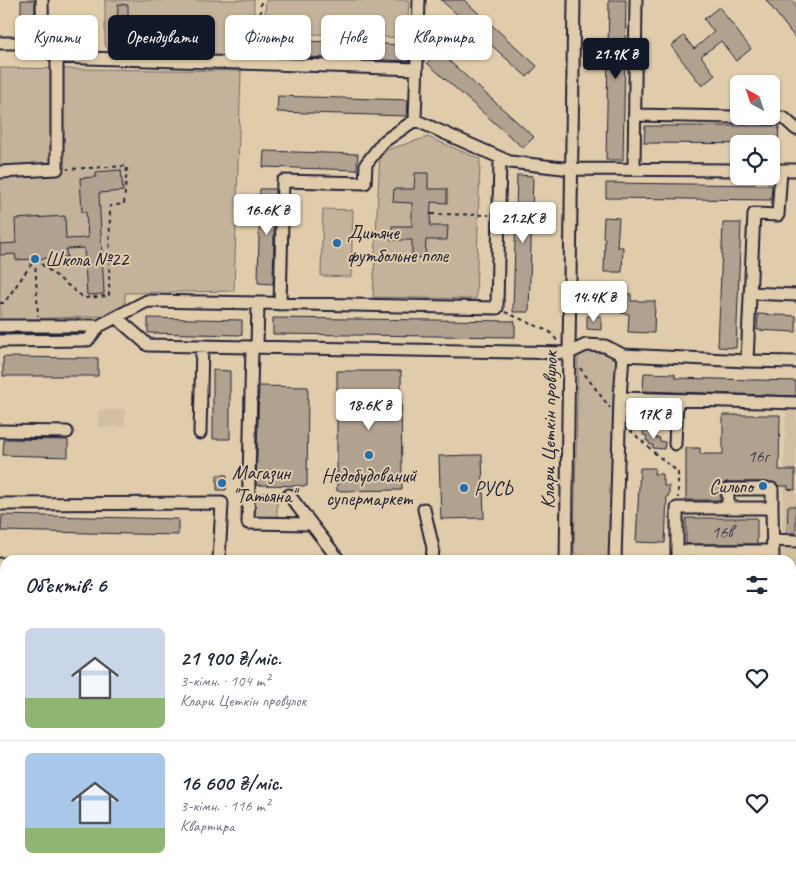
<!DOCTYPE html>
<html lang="uk">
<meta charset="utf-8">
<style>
:root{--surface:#fff;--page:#f6f6f7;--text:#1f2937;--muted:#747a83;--line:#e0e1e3;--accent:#111827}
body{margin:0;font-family:Caveat,sans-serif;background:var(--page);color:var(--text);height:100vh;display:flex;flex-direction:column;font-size:19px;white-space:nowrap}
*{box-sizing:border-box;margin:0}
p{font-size:16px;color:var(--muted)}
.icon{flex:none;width:28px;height:28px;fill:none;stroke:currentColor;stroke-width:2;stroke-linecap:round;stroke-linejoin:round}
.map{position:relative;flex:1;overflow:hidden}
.drawer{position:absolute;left:0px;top:555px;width:796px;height:320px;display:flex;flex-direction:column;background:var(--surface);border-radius:15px 15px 0 0;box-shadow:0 1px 4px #0004}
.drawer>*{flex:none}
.top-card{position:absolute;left:15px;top:15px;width:500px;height:45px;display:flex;gap:10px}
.needle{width:32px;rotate:320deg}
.controls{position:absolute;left:730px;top:75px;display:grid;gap:10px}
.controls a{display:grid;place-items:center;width:50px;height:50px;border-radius:8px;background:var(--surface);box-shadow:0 1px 4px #0004;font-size:25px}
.price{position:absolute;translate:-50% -42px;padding:0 11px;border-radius:5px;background:#fff;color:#222;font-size:16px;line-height:32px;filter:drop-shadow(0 1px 2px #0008)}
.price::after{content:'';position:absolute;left:50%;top:30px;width:15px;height:11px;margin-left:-8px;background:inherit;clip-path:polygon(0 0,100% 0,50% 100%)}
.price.selected{background:var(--accent);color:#fff}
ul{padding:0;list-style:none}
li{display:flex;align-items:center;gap:15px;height:125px;padding:0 25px}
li+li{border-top:1px solid var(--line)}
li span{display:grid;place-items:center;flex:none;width:140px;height:100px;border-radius:8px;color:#555}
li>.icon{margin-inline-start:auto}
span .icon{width:60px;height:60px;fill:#fffc;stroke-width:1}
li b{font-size:21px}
h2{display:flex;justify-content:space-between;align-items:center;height:60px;padding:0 25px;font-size:21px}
.pill{padding:0 18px;border-radius:8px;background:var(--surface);box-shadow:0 1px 4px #0004;font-size:18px;line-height:45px}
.pill.selected{background:var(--accent);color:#fff}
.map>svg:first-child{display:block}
</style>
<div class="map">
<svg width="796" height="875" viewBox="0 0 796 875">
<rect width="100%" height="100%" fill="#e0ccaa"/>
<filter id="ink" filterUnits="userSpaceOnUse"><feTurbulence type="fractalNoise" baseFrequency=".02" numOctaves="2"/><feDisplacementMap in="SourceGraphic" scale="10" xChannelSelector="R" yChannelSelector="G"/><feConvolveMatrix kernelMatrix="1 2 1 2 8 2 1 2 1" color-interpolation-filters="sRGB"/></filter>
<g filter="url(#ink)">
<path fill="#d2bfa2" d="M125,409v17l-27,1v-17z
M786,411h10v158l-5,-1v-8h-10z"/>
<path fill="#c4b39a" stroke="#736a6a" d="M105,0h149l-1,56 -142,-2 -6,-9z
M266,0h143l-2,38 -143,-6z
M0,68l241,3 -7,220 -109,2v19h-16v4l-109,4z
M428,137l52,22 -4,140 -103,-2 7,-145z
M323,209l30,1 -2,67 -30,-1z
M586,349h23l7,5 2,6 -7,200h-28l-9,-8 4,-194z
M252,493h25v24h-26z"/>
<path fill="#b1a28f" stroke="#22223b" d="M21,0h14v20h-14z
M441,0h23l73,66 -10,11z
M609,0h17l-3,160h-17z
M766,0h26l4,5v34z
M118,4l10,1v27h-11z
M719,7l32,42 -15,12 -15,-20 -20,15 14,19 -13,11 -31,-40 13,-10 10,13 20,-17 -10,-13z
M433,17l8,3 -6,17 -9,-3z
M280,40l129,5v16l-130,-5z
M438,51l96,86 -11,11 -96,-85z
M278,96l130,4 -1,16 -130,-4z
M645,126h134l-1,18 -134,-1z
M264,151l94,3 -1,16 -94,-3z
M121,170l2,21 -24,2 5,101 -17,1 -3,-47 -18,1 1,8 -51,3 -1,-6 -15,1v-11l16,-1 -1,-24 50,-3 1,23 22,-1 -2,-26h-4l-2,-34 16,-1v-5z
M415,173h13v16h19v14l-16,-1 -1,24h18l-1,14h-21l-1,18 -13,-1v-17h-21l1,-14h20v-23l-19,-1 1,-13h20z
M517,175l16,1 -4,136h-16z
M606,183l166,2 -1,15 -165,-2z
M260,189h15l-2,95 -15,-1z
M604,217l15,1 -2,29h6l-1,25h-18l1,-34h-2z
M723,223h18l-5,125 -18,-1z
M622,294h9v7h24l-1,32 -26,-1 1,-18 -8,-1z
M758,314l38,2v16l-39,-2z
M587,316h14v14l-14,-1z
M148,318l94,2v15l-94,-2z
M273,318l242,3v16l-242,-3z
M3,357l95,1v18h-95z
M213,370l17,1v68h-17z
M337,371h64l1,119 -65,1z
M644,373l31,1v4l121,3v15l-153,-5z
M259,386l49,1 -1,99 -51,-1z
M723,415h57l-1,55h16v20l-7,-1v-3h-9l-7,-4h-44l-7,4 -1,14h-34v-52h14v6h23z
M644,429h8l-1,4 5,1 -1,4h5l-1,3 6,1 -1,7 -11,-1v-3l-4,-1v-3h-3l1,-5 -4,-1z
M4,439l64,1v17l-65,-2z
M476,455h6l2,63 -43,1 -2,-63z
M640,468h15l-1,6h8v6h2v6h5v10h-2l-2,47 -29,-1z
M217,475h10l-1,15h-9z
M788,506h8v27h-9z
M2,515l176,4v16l-177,-4z
M686,518h71v26h-71z"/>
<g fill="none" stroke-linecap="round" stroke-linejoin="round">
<g stroke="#22223b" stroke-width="15">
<path id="minor" d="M42,0l1,48
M0,43h34l23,14
M57,57l360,12
M635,115l149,3 12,11
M415,120l4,-120
M634,169l2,-169
M771,170h25
M0,172l57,-3v-112
M750,293l46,2
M258,303l239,5 3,-150
M280,304l3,-123 82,2 1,-19 17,-22 32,-22 95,42 61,7 168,1
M116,317l32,28 421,8 17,-8 19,1 18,9 124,6 7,-147 24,1 3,-45
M0,326h99
M0,341l88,-1 11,-14 48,-25 111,2 -1,44
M252,347l-4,176 63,1
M747,361l49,1
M620,398l176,5
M0,431l67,1
M200,433l2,-87
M675,444l2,-44
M289,495l50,65
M0,504l222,-1 -3,57
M772,508l1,52
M424,509l9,39 -1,12
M773,540l23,1
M677,551h96
M566,560l8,-560
M615,560l5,-162 3,-43
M677,560v-52h95v-19h-44v19
M0,564h5
M791,583h5
M0,637h5
M791,650h5
M791,748h5
M0,749h5
M0,852h5
M791,853h5
M273,870v5
M572,870v5"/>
</g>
<path stroke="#22223b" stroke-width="2" stroke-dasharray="4 4" stroke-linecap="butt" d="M259,54l2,-54
M431,214l58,1
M35,259l49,39 25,-2 1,-90 14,-2 3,-38 -60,3
M35,259l3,57
M0,303h4l31,-44
M505,312l45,20 9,11
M580,368l30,40
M630,430l27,25 21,17v26"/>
<use href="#minor" stroke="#e0ccaa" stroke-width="11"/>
</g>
</g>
<g fill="#1f6fb2" stroke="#e0ccaa" stroke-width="2">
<circle cx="337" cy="243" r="5"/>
<circle cx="35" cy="259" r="5"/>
<circle cx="369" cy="455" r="5"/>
<circle cx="222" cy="483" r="5"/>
<circle cx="763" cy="486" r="5"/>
<circle cx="464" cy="488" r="5"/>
</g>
<g text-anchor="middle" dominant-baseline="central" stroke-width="4" stroke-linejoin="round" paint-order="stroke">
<g font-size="18" fill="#464250">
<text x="758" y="456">16г</text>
<text x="722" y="532">16в</text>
</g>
<g font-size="20" fill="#22223b" stroke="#e0ccaa" text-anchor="start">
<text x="347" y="232">Дитяче<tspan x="347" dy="23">футбольне поле</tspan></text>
<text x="45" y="259">Школа №22</text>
<text x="232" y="472">Магазин<tspan x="232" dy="23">"Татьяна"</tspan></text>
<text x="369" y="475" text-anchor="middle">Недобудований<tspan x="369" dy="23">супермаркет</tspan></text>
<text x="753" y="486" text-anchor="end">Сильпо</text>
<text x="474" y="488">РУСЬ</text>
</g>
<g font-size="20" fill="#22223b" stroke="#e0ccaa">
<text transform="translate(549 430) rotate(-89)">Клари Цеткін провулок</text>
</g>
</g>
</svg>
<div class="controls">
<a><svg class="needle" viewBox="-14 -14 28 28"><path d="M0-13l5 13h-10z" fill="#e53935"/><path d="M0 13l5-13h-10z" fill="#747a83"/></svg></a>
<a><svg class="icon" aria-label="locate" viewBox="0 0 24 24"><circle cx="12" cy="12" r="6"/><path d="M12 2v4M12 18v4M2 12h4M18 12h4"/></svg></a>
</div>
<b class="price selected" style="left:616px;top:80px">21.9K ₴</b>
<b class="price" style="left:267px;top:236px">16.6K ₴</b>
<b class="price" style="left:523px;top:244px">21.2K ₴</b>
<b class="price" style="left:594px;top:323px">14.4K ₴</b>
<b class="price" style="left:369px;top:431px">18.6K ₴</b>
<b class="price" style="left:654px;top:440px">17K ₴</b>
<div class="top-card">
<a class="pill">Купити</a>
<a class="pill selected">Орендувати</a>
<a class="pill">Фільтри</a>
<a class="pill">Нове</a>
<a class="pill">Квартира</a>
</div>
<section class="drawer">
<h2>Об’єктів: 6<svg class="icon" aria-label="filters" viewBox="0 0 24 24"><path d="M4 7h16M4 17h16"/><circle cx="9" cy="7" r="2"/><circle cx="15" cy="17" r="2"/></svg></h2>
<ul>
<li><span style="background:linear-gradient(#c9d6e8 70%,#8fb573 0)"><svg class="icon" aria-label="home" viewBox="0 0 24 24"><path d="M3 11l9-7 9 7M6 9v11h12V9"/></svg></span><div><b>21 900 ₴/міс.</b><p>3-кімн. · 104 m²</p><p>Клари Цеткін провулок</p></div><svg class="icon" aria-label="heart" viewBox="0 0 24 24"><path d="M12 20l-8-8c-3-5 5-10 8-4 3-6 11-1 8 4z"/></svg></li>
<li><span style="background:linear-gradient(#a9c7e8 75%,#8fb573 0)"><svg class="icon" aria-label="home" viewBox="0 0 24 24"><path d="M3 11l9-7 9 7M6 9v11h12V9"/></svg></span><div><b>16 600 ₴/міс.</b><p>3-кімн. · 116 m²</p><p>Квартира</p></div><svg class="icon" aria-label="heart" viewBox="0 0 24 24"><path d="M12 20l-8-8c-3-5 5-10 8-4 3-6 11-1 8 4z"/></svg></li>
</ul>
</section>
</div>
